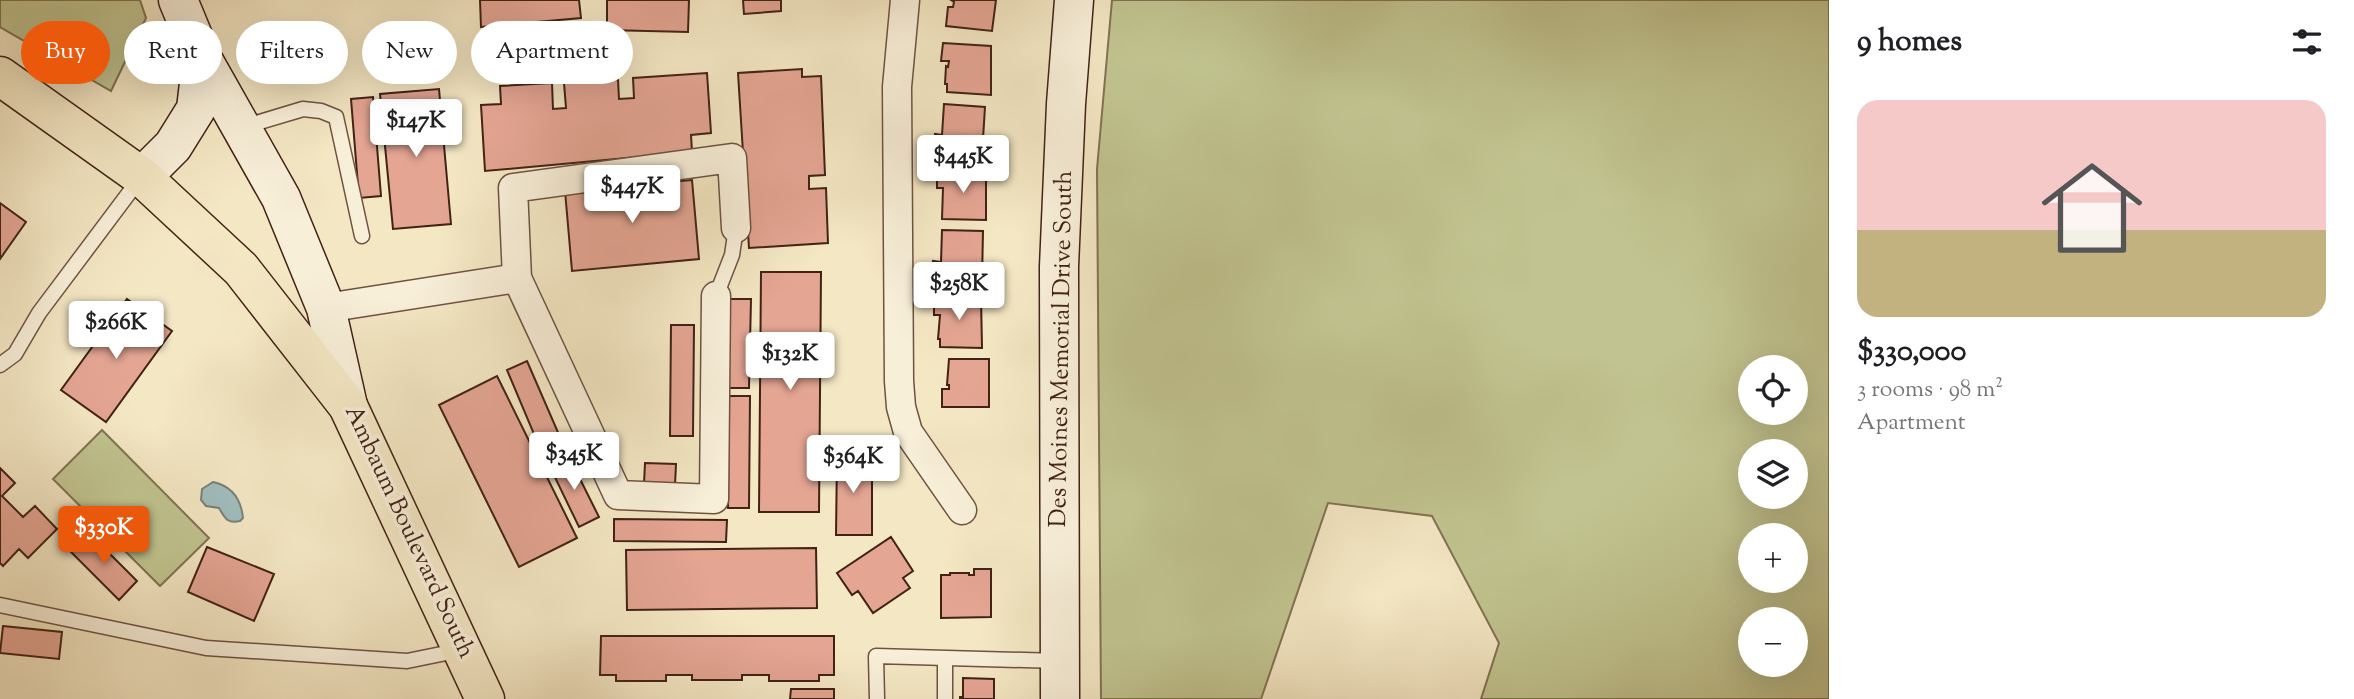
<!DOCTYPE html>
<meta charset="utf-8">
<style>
:root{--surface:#fff;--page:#f6f6f6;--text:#202124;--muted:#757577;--line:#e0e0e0;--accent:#ea580c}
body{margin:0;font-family:"Sorts Mill Goudy",serif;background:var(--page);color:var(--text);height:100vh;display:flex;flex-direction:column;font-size:26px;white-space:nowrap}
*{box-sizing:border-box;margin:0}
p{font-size:23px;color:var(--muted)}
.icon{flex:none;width:38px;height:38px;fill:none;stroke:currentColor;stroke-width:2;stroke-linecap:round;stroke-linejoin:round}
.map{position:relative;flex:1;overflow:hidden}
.side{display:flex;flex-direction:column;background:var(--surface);width:525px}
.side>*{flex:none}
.banner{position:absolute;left:21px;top:21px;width:665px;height:63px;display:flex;gap:14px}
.controls{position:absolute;left:1738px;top:355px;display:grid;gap:14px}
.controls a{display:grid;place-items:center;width:70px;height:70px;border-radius:50%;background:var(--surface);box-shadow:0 7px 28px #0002;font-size:35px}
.price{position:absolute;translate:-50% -60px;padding:0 16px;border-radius:7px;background:#fff;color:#222;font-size:23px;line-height:46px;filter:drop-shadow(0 2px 4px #0008)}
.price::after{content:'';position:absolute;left:50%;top:42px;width:21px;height:16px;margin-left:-10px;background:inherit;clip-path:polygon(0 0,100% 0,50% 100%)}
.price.on{background:var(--accent);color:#fff}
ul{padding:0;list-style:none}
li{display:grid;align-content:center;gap:14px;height:371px;padding:0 28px}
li+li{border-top:2px solid var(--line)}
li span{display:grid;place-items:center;height:217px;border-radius:21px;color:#555}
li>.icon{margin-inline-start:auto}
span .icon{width:126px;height:126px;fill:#fffc;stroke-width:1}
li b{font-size:30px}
h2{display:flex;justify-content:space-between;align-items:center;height:84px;padding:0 28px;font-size:30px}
.chip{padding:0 24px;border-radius:32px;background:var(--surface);box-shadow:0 7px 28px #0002;font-size:24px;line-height:63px}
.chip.on{background:var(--accent);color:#fff}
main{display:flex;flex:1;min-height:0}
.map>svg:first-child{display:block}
</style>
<main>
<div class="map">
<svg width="1829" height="699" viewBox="0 0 1829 699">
<rect width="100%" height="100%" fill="#f4e7c4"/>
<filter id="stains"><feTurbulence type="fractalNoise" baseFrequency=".00286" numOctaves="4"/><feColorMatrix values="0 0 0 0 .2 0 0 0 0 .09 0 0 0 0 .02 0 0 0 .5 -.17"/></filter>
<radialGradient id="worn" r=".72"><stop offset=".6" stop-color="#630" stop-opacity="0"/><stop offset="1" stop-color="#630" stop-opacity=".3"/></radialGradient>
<path fill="#c1c490" stroke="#817352" stroke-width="2" fill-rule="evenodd" d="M0,0h140l6,18 -35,73 -111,-64z
M1112,0h717v699h-348l18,-56 -67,-127 -104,-13 -67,196h-160l-4,-530zM1750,368h46v45h-46zM1750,452h46v45h-46zM1750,536h46v45h-46zM1750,620h46v45h-46z
M102,430l107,108 -49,48 -107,-107z"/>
<path fill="#a0bebe" stroke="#7a807a" stroke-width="2" d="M213,482c19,4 28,17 30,36l-3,3c-13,3 -15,-3 -21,-13l-13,-2 -5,-6 1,-11z"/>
<path fill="#e4a593" stroke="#412215" stroke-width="2" d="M480,0h99l2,18 -100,9z
M607,0h82l-1,32 -81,-2z
M743,0h38v11l-37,3z
M951,0h45l-4,31 -46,-5 2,-19h5l1,-5z
M943,43l48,3v49l-44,-3v-8h-2l1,-18 2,1 1,-6h-8z
M802,69v8l19,-1 4,99 -16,1v13l17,-1 2,55 -79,5 -11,-175z
M707,73l4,60 -20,2 1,17 -207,19 -4,-66 20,-1 -1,-18 52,-3 1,26 13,-1 -2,-25 54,-4 1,20 15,-1 -1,-20z
M439,89l12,135 -58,5 -13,-135z
M373,97l8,99 -22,2 -8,-99z
M944,104l41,3 -3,48 -48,-3 1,-18 7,1z
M937,170l49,2v48l-44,-1 1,-31h-6z
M692,180l7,79 -127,12 -7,-80z
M0,203l26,19 -26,37z
M942,230l41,1 -1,50 -49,-1v-19l8,1z
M761,272h60l-2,240h-60z
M934,297h47l1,51 -42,-1v-8h-2l2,-24h-6z
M127,299l45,32 -66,91 -45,-32z
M730,299h21l-2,89h-21z
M671,325h23l-1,111h-23z
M949,359h40v48h-47v-18h7v-4h-2z
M527,361l33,76 -21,9 -32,-76z
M497,376l80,162 -58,29 -80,-162z
M729,396h21l-1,112h-21z
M841,443h15v13h3v20h13v59h-36l1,-79h4z
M569,457l30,60 -20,10 -29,-60z
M645,463l31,1 -1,21 -31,-1z
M0,468l15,15 -13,13 21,21 12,-11 22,23 -29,29 -9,-9 -16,17 -3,-3z
M614,519l113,1 -1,22 -112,-1z
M89,533l48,48 -18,19 -48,-48z
M891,537l22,34 -10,7 7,10 -37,25 -15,-22 -6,4 -15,-22z
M207,547l67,27 -20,47 -66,-29z
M816,548l1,60 -190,2 -1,-60z
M974,569h17v48l-50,1v-43h9v-2h19v2h5z
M3,626l59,6 -3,27 -59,-6z
M601,636h233v39h-15v6h-50v-6h-27v5h-50v-5h-26v6h-50v-6h-16z
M963,678l31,1v20h-34v-2h3z
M791,689h43v10h-44z"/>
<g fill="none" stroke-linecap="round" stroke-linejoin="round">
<g stroke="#6e5341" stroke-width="17">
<path id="lane" d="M243,127l60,-18 18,2 15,6 26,119
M716,296l16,-41 4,-27
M0,365l15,-11 24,-41 102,-136
M0,605l206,43 201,13 54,-11
M945,658v41
M877,699l-1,-43 183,5"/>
</g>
<g stroke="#6e5341" stroke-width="31">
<path id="street" d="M905,0l-8,87 2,294 2,26 7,25 54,78
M517,278l101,217 96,4 2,-203
M326,308l191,-30 -4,-90 219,-30 4,70"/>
</g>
<g stroke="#412215" stroke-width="41">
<path id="secondary" d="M202,58l79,140 45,110 22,98
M142,177l31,-31 23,-37 6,-51 -24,-58
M1060,699l-1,-432 7,-163 8,-104"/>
</g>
<g stroke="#412215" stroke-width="41">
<path id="primary" d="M0,76l142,101 99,92 107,137 137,293"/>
</g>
<use href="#lane" stroke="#f8efd9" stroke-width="14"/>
<use href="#street" stroke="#f8efd9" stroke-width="28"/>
<use href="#secondary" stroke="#f8efd9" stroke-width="38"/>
<use href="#primary" stroke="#f4e7c4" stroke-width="38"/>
</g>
<g text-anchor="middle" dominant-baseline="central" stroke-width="7" stroke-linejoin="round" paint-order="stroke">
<g font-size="24" fill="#412215" stroke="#f8efd9">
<text transform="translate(1062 349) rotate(-89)">Des Moines Memorial Drive South</text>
<text transform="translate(409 532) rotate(65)">Ambaum Boulevard South</text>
</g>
</g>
<rect width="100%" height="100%" filter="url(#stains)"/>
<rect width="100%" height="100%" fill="url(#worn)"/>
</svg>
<div class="controls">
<a><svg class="icon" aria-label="locate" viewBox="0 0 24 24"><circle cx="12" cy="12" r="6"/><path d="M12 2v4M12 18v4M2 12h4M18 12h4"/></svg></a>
<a><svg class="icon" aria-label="layers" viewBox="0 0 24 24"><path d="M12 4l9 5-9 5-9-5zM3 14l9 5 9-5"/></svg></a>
<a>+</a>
<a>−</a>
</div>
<b class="price" style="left:416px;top:159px">$147K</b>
<b class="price" style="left:963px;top:195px">$445K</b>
<b class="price" style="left:632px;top:225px">$447K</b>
<b class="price" style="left:959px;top:322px">$258K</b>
<b class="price" style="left:116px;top:361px">$266K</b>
<b class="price" style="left:790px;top:392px">$132K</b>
<b class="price" style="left:574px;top:492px">$345K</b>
<b class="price" style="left:853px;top:495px">$364K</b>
<b class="price on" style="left:104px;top:566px">$330K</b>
<div class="banner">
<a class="chip on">Buy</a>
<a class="chip">Rent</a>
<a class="chip">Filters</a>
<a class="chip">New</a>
<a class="chip">Apartment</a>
</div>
</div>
<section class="side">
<h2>9 homes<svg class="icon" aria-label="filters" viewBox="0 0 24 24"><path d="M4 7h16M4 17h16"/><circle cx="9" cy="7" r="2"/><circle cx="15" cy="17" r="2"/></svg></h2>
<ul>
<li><span style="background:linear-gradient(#f6c9c9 60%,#c2b280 0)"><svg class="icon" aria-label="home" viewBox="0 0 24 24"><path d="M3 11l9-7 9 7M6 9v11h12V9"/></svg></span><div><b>$330,000</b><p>3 rooms · 98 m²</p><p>Apartment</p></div></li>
</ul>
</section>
</main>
